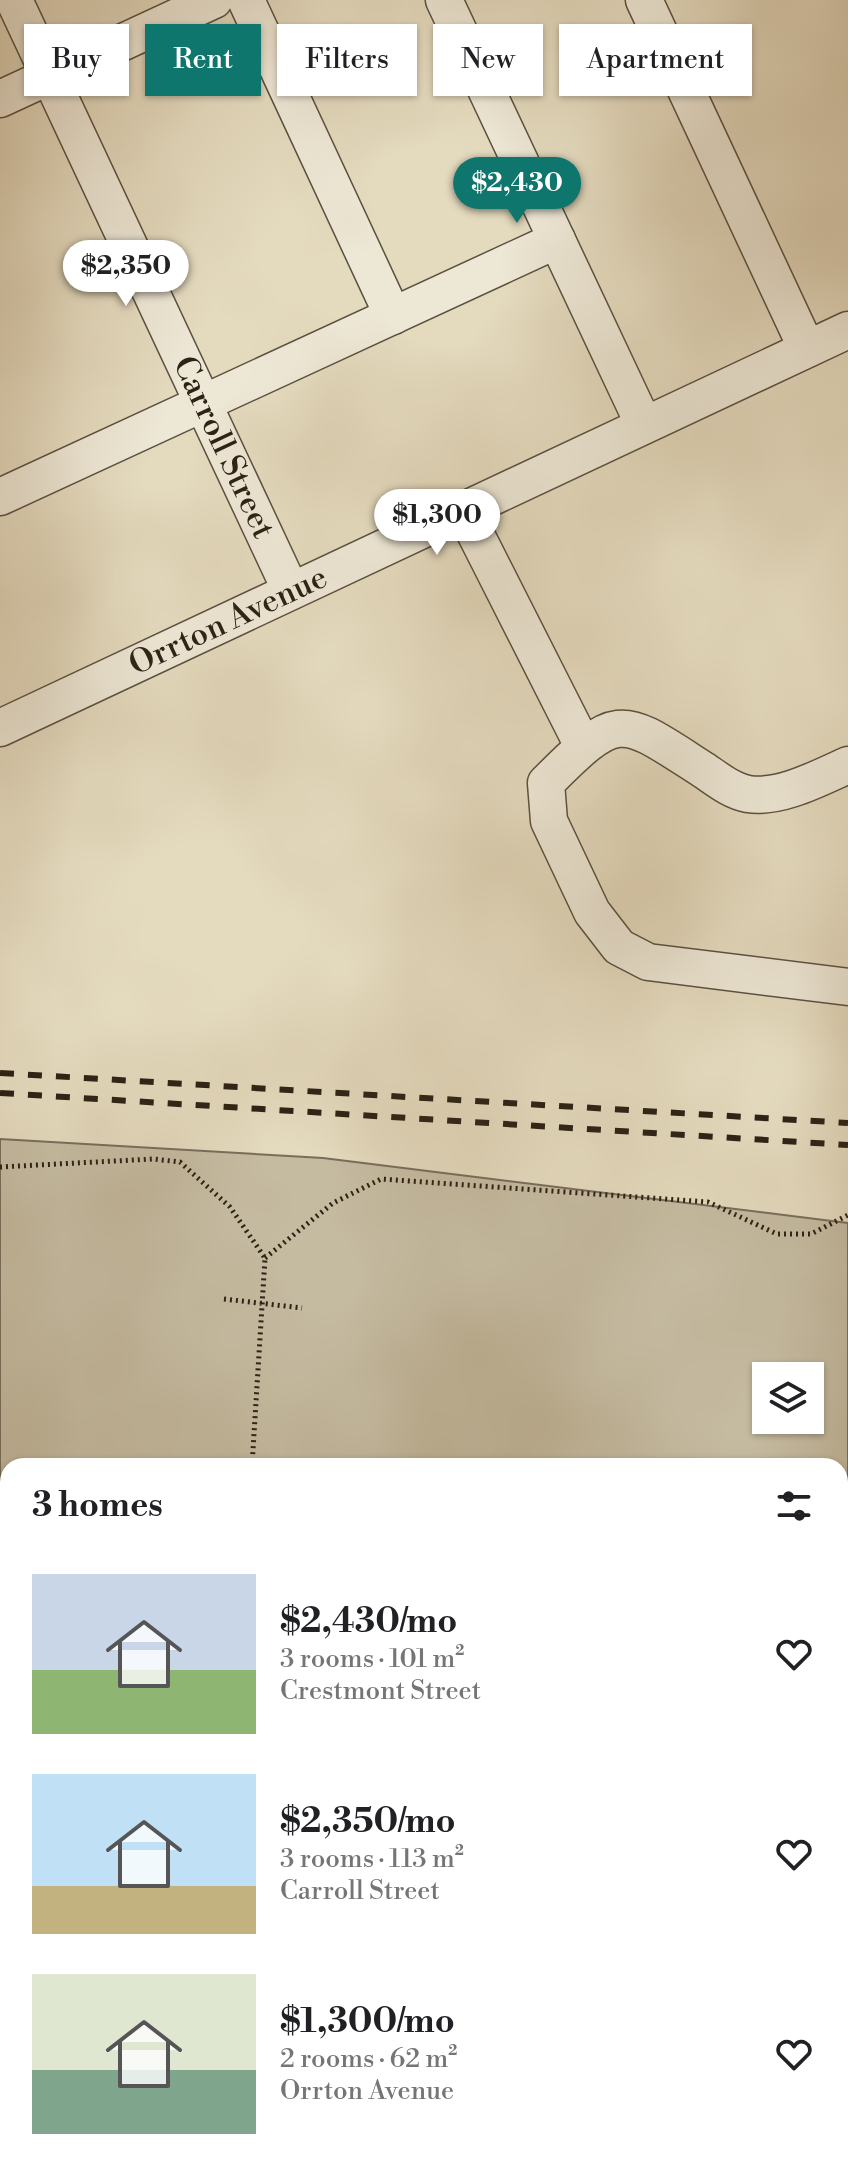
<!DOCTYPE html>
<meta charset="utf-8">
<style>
:root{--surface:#fff;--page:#f6f6f6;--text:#202124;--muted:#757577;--accent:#0f766e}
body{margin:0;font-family:"Libre Bodoni",serif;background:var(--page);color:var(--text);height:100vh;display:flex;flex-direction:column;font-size:30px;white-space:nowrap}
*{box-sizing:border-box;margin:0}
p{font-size:26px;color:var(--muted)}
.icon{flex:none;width:44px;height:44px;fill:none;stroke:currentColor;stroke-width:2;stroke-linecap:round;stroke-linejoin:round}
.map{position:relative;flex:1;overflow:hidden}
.drawer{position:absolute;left:0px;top:1458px;width:848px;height:714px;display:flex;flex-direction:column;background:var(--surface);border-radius:24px 24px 0 0;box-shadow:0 2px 6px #0004}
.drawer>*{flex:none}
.top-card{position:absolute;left:24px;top:24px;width:800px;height:72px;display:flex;gap:16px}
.buttons{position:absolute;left:752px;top:1362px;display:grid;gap:16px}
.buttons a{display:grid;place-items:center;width:72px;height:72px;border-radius:0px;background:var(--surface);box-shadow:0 2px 6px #0004;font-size:40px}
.price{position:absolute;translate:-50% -68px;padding:0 18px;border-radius:28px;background:#fff;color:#222;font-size:26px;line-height:52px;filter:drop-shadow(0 2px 4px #0008)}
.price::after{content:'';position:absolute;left:50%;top:48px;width:24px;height:18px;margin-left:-12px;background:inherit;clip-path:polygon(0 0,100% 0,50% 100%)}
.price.on{background:var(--accent);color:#fff}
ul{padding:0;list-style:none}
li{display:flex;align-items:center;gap:24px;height:200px;padding:0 32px}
li span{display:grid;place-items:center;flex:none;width:224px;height:160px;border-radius:0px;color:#555}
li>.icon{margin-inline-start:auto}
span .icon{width:96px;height:96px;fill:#fffc;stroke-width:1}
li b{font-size:34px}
h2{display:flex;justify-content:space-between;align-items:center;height:96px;padding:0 32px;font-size:34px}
.chip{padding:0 28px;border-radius:0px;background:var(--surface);box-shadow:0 2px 6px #0004;font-size:28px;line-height:72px}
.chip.on{background:var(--accent);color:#fff}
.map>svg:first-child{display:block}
</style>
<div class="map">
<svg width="848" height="2171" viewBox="0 0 848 2171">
<rect width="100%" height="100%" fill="#e4dabe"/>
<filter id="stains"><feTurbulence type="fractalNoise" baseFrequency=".0025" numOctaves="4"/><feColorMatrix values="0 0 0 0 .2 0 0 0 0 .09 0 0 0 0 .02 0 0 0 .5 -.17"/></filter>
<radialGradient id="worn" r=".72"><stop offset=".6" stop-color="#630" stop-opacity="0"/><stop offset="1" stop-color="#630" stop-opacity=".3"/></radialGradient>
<path fill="#c5bba1" stroke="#786e5c" stroke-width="2" fill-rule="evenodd" d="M0,1139l323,19 525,65v948h-541l-5,-7h538v-698h-832v347l-8,-10zM766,1376h44v44h-44z"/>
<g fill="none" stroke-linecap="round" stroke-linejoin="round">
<path stroke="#756b59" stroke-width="10" d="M840,1835l8,-4
M630,2171l10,-7"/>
<g stroke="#5a5040" stroke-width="39">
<g id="minor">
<path id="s1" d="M14,0l277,591"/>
<path d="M246,0l147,316"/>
<path d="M444,0l200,425"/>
<path d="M644,0l163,349"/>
<path d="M0,99l214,-99"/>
<path d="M0,497l557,-257"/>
<path d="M464,511l119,235"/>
<path id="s2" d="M0,728l848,-398"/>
<path d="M848,765c-29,13 -68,34 -100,29 -16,-3 -30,-14 -43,-23 -84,-54 -85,-63 -159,12l3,38 43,91 27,35 29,15 200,25"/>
</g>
</g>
<path stroke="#2c2216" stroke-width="5" stroke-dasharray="2 4" stroke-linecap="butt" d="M0,1167l153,-8 27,3 50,45 35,51 -13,208
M265,1258l68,-55 48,-24 327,23 69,32h34l37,-19
M224,1299l78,9
M0,1515l8,9
M840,1790l8,-4
M840,1914l8,-6
M0,2071l8,-7
M548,2164l6,7
M351,2171l3,-7
M485,2171l9,-7
M732,2171l2,-7"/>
<use href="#minor" stroke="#ede7d5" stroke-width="36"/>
<path stroke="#2c2216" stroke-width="6" stroke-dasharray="14 14" stroke-linecap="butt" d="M0,1073l848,50
M0,1093l848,52"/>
</g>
<g text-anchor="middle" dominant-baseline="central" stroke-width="7" stroke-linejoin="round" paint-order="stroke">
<g font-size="32" fill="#2c2216" stroke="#ede7d5">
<text stroke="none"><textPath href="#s1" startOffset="494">Carroll Street</textPath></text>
<text stroke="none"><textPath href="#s2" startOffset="252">Orrton Avenue</textPath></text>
</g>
</g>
<rect width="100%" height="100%" filter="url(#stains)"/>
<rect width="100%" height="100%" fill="url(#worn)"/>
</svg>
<div class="buttons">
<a><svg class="icon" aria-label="layers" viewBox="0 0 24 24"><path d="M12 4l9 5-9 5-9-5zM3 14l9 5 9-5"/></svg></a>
</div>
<b class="price on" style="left:517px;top:225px">$2,430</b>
<b class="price" style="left:126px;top:308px">$2,350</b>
<b class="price" style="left:437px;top:557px">$1,300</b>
<div class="top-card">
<a class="chip">Buy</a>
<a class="chip on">Rent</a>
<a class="chip">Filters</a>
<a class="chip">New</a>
<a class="chip">Apartment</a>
</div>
<section class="drawer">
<h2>3 homes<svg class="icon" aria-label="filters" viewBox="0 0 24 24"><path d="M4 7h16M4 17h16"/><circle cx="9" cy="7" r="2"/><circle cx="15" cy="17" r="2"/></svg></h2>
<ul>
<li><span style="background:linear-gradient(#c9d6e8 60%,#8fb573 0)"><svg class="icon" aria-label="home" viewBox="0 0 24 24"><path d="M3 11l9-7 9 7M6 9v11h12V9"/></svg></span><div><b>$2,430/mo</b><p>3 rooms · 101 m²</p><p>Crestmont Street</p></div><svg class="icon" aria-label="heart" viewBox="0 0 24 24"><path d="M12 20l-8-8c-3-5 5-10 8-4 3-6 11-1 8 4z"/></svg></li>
<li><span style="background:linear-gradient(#bfe0f5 70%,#c2b280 0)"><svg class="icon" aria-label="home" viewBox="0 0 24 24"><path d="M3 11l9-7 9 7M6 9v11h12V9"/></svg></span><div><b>$2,350/mo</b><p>3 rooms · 113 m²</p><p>Carroll Street</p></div><svg class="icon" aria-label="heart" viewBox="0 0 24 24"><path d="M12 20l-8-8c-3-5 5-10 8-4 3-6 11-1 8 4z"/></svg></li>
<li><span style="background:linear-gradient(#dfe7d0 60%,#7fa58c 0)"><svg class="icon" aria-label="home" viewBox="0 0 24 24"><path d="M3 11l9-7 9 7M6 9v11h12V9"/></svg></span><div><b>$1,300/mo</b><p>2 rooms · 62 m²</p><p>Orrton Avenue</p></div><svg class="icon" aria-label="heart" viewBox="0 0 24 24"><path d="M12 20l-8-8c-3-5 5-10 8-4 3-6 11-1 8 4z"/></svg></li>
</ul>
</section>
</div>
